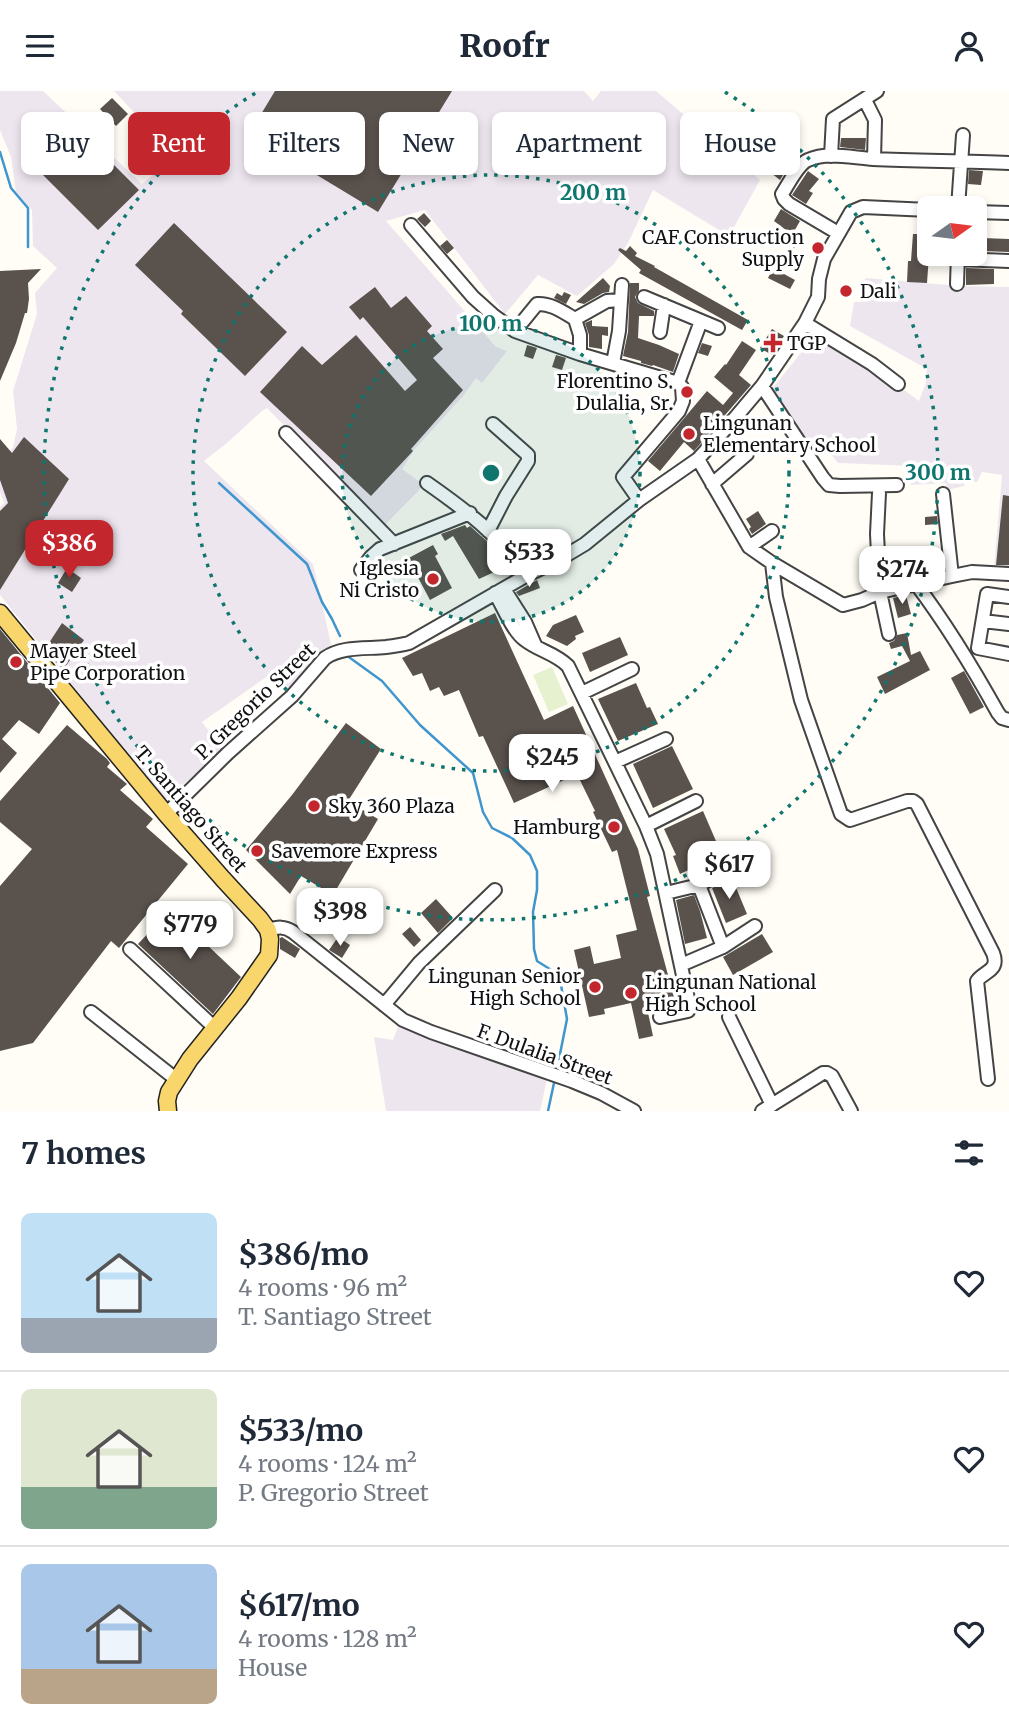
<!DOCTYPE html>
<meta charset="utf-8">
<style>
:root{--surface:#fff;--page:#f2f2f3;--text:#1f2937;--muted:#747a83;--line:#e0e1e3;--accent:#c4262e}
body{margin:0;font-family:Merriweather,serif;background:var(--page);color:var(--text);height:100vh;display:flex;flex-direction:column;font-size:26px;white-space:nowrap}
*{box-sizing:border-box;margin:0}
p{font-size:23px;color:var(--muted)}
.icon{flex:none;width:38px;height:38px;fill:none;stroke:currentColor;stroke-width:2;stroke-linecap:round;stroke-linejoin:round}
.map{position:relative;height:1020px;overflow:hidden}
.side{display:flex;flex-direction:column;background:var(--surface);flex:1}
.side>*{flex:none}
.guide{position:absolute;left:21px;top:21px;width:968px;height:63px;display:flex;gap:14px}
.needle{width:46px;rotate:76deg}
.tools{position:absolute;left:917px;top:105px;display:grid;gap:14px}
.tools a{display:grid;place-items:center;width:70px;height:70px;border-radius:10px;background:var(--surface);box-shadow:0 4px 10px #0003;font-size:35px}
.price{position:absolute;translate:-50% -60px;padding:0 16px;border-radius:14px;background:#fff;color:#222;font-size:23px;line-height:46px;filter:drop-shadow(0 2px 4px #0008)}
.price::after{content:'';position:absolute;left:50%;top:42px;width:21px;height:16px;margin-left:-10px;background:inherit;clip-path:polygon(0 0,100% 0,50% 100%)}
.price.active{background:var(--accent);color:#fff}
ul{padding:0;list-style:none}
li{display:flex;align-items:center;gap:21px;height:175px;padding:0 21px}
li+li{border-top:2px solid var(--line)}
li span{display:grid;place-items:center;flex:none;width:196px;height:140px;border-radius:10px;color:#555}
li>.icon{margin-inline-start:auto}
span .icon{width:84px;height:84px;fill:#fffc;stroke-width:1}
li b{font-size:30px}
h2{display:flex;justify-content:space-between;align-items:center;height:84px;padding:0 21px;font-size:30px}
.chip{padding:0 24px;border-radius:10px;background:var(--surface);box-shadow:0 4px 10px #0003;font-size:24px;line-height:63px}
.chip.active{background:var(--accent);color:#fff}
header{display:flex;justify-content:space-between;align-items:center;height:91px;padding:0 21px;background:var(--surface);font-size:32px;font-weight:800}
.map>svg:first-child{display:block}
</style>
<header><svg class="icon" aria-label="menu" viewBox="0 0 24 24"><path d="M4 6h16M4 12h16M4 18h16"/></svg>Roofr<svg class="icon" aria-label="person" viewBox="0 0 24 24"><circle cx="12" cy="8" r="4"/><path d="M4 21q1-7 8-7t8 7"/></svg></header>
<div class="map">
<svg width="1009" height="1020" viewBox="0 0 1009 1020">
<rect width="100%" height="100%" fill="#fffdf5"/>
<path fill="#eee6ef" d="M0,0h43l99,93 31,-26 -1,-20 -30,-17 -28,-30h470l9,10 8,-10h55l104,89 -31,56 -76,-46 -25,53 -14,21 -37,32 -39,-21 -33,39 -80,-104 -39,11 110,126 11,4 -25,32 -6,-5 -13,18 -49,54 -12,19 22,16 -41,42 -116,-119 -5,3 -35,32 -23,18 109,103 18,80 -45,49 -14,-20 -70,49 21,28 -58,50 -165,-205v-88l4,-4 -4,-11v-27l13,-18 4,-18 -4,-38 24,-77 -2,-21 22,-25 -24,-22 -1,-36 -16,-18 -5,-35 -11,-27z
M865,187l95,8 49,1v283l-15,-2 8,-93 -20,-3 -5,10h-12l-1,4 -17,4 -1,-7 -36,2 5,-19 -77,-3 -13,-16 -11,7 -42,-65 44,-55 53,30 50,37 7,-18 1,-14 -77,-43 4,-24h9z
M399,933l148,55 -7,32h-154l-12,-74 19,3z"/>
<path fill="#e6f2cf" d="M552,576l16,37 -19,8 -16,-37z"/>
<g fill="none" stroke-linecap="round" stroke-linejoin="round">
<path stroke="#3f96cf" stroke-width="2.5" d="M0,61l11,36 17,20v39
M219,392l88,81 15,38 10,17 8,17
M346,564l36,26 38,44 53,48 10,39 9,16 20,10 18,17 7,16v19l-4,22 1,37 3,12 19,12 5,12 6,34 -8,40
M548,1020l6,-28"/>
</g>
<path fill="#5a524d" d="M275,0h177l-74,121 -129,-78z
M112,7l16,16 -12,12 -16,-17z
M76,36l63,63 -41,40 -63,-63z
M841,47h25l-1,12 -25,-3z
M780,70l8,6 -8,13 -9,-7z
M969,79l14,1 -2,14 -13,-1z
M808,80l11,8 -10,12 4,2 -7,11 -14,-9z
M781,118l19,12 -8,14 8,5 -7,10 -14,-8 7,-12 -12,-9z
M424,122l7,8 -6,6 -8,-8z
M918,127l11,1v36l-2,28 -20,-1 1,-21h3l2,-27h5z
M174,132l113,109 -42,44 -64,-62 2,-3 -48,-46z
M982,147l27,1v13l-27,-1z
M447,149l7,8 -7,6 -7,-8z
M630,155l7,7 -2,3 20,10 -1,1 94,53 -6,10 -103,-57 2,-3 -23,-20 2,-2 6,3z
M773,177l22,12 -5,9 -22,-11z
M966,177l28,1v15l-28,1z
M41,178l-13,14 1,16 -2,14h-2l-9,30 -16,38v-110z
M603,187l7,8 -1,6 -6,1 -19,11 -8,-2z
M630,192h9v7l-4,7 3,6 16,8v5h-15l-1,22 21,7 20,9 -6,18 -20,-7 -1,1 -11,-3v-2l-18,-5 5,-24z
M375,196l16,21 15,-12 26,30 -5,5 16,18 -10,9 30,32 -52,59 2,2 -42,45 -111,-104 42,-46 20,19 34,-30 49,56 12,-11 -54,-63 -3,3 -11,-13z
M564,201l7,3 -5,9 -12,-6 3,-5 5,3z
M592,229v6l16,1v9l-6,-1v14l-13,-2v-12l-4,-12z
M772,238l12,7 -12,19 -12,-7z
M742,250l14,9 -17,25 12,10 -57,66 -10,-9 -24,29 -12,-10 59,-70 16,14 10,-12 -19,-16 11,-13 1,1z
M702,252l10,3 -4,10 -10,-3z
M527,254l10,3 -4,11 -9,-3z
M556,264l10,3 -4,12 -10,-3z
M24,346l45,42 -69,111v-79l8,-8 -8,-23v-41l12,14z
M1003,404l6,1v69h-13z
M758,420l8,13 -14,10 -3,-5 2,-2 -5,-8z
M937,425l1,8 -13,1v-8z
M465,434l2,3 3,-2 21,19 7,15 4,-3 9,10 -3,3 -3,-3 -26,12 -26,-43 -8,5 -4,-7z
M529,446l15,17 -12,7 -12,-11z
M433,454l5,9 -3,2 17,32 -22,12 -17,-32 -3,1 -5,-9z
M67,477l14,10 -9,14 -14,-9z
M537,489l3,8 -21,8 -3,-4z
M906,504l5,19 -13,4 -5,-20z
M495,522l49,107 29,-14 65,143 12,47 -3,1 28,104 -28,7 6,28 -14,3 -8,-36 -27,6 1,5 -16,3 -15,-67 16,-4 4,18 27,-6 -5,-23 21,-5 -20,-80 -5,2 -19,-40 2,-1 -18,-37 -63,29 -31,-67 -4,1 -20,-47 -15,6 -5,-9 -9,4 -8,-18 -9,3 -11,-18z
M576,524l8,17 -9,4 1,3 -9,7 -21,-10 7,-11z
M62,532l22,17 -21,30 -18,-21z
M0,538l60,74 -21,31 -20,-14 -17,19 15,14 -17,20z
M907,542l4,22 9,-4 10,19 -45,24 -8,-17 33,-16 -8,-15 -11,3 -2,-6 5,-2 3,-6z
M620,546l8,18 -38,17 -8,-19z
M964,580l20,36 -14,7 -19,-36z
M636,592l11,25 3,-1 8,17 -40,17 -20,-42z
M346,632l35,26 -33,52 30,18 -45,76 -32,-19 -11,18 -44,-44 46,-55z
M67,634l40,34 3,4 -3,4 20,17 -7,6 33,29 -7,8 42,37 -69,84 -8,-7 -78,102 -33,8v-165l32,-37 -32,-27v-21z
M672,655l21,43 -40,19 -20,-44z
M703,720l19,44 -42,19 -7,-18 3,-1 -12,-26z
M732,787l15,36 -21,9 -14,-35z
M694,804l6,16 7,27 -22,6 -9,-44z
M436,808l17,19 -15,15 -17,-20z
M170,819l71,67 -28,37 -75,-70z
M410,836l11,13 -7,7 -12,-13z
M762,843l11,18 -40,23 -10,-18z
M282,846l18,12 -5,9 -15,-9v-11z
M338,846l12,8 -8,13 -13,-8z"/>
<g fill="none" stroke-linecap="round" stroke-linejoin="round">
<g stroke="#444" stroke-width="16">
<path id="minor" d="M865,9l10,20 -1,39
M831,65l2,-37 44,-28
M958,117l5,-73
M975,121l34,1
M411,134l62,72 20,18 22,16 65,23 98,29 4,4 1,14 -4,10 -56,66 16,23
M838,142l-49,-29 -5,-5 -2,-5c6,-9 16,-30 26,-34 20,-9 45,-2 65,-1 45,2 91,2 136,4
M958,168l51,2
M957,193l1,-30
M644,206l74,31
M575,228l32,-18 13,-1
M805,232l67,41 26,20
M515,240l22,-27c14,-1 26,8 38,15l5,16v19
M660,241l4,-27
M613,272l6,-32 3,-46
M678,292l23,-62
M762,295l61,92 6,7 11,1 57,-1
M286,342l108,111
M698,368l51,88 23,16 71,42 19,-5 18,-8 72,-16 20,-4 37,2
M427,392c40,28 71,52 102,91
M712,393l35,-30
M879,402l-2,41 3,58 9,42
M943,403l9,82
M488,440l18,-35 22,-35v-6l-35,-31
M749,456l23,-16
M772,472l4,34 25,103 40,114 9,6 57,-19h6l4,3 76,149c7,18 -9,18 -16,28l11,98
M361,479l10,-13 9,-8 90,-36
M916,493c31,41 57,84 82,129l4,5 7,2
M504,498l21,33 10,23
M495,502c8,13 18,39 30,47 14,11 30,13 43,26l78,160 11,28 33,154 -2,3 -28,6
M1009,506l-22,-3 -9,54 31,6
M983,530l26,3
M582,602l50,-24
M615,671l51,-23
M166,723l62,-61 64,-57 33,-38c17,-12 41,-9 61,-11 8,-1 15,-2 23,-4l120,-69 26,-12 30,-18 54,-44 59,-41 31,-34 33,-39 43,-63 13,-26 1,-18 5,-20 27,-47 12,-5 66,3
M646,735l50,-25
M699,794l24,62
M666,802l33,-8 31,-16
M268,839c10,-3 16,-4 25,2l110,88 28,12 141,49 29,12 33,18
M130,858l85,79
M681,874l42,-18 32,-21
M384,914l35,-42 76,-73
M91,921l86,68
M729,926l43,88
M762,1020l61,-38h4l5,3 19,35"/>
</g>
<g stroke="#222" stroke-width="19">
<path id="major" d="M0,522l166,201 57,65 37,40 8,11 2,9 -1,16 -30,43 -49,61 -21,33 -2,9 1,10"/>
</g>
<use href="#minor" stroke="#fff" stroke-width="12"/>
<use href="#major" stroke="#f9d66b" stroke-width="16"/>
</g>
<circle cx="491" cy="382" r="149" fill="#0f766e" fill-opacity=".12"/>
<g fill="none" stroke="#0f766e" stroke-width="3.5" stroke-dasharray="3.5 7">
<circle cx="491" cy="382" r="149"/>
<circle cx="491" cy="382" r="298"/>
<path d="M725 1A447 447 0 1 1 257 1"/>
</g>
<g fill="#c4262e" stroke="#fff" stroke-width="2.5">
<circle cx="818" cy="157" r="7"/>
<circle cx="846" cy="200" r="7"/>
<path d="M769.5 241.5h7v7h7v7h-7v7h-7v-7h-7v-7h7z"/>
<circle cx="687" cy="301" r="7"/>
<circle cx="689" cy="343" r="7"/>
<circle cx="433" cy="488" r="7"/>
<circle cx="16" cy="571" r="7"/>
<circle cx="314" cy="715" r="7"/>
<circle cx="614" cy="736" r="7"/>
<circle cx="257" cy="760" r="7"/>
<circle cx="595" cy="896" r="7"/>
<circle cx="631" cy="902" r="7"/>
</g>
<g text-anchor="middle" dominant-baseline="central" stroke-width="7" stroke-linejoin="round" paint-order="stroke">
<g font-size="19" fill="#111" stroke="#fff" text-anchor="start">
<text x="804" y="146" text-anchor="end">CAF Construction<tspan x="804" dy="22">Supply</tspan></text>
<text x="860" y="200">Dali</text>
<text x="787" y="252">TGP</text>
<text x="673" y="290" text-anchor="end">Florentino S.<tspan x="673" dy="22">Dulalia, Sr.</tspan></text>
<text x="703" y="332">Lingunan<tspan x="703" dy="22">Elementary School</tspan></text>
<text x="419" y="477" text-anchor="end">Iglesia<tspan x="419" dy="22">Ni Cristo</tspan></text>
<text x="30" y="560">Mayer Steel<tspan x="30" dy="22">Pipe Corporation</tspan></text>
<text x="328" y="715">Sky 360 Plaza</text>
<text x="600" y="736" text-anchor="end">Hamburg</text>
<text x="271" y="760">Savemore Express</text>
<text x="581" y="885" text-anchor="end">Lingunan Senior<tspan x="581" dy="22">High School</tspan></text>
<text x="645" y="891">Lingunan National<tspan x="645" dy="22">High School</tspan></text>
</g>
<g font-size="19" fill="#111" stroke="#fff">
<text transform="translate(255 610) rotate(-44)">P. Gregorio Street</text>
<text transform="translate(191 718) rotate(49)">T. Santiago Street</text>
<text transform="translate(545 963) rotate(20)">F. Dulalia Street</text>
</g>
</g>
<circle cx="491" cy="382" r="10" fill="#0f766e" stroke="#fff" stroke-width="3.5"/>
<g font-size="21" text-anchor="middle" font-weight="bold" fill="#0f766e" stroke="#fff" stroke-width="7" stroke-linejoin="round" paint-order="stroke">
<text x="593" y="109">200 m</text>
<text x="491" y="240">100 m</text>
<text x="938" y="389">300 m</text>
</g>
</svg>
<div class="tools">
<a><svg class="needle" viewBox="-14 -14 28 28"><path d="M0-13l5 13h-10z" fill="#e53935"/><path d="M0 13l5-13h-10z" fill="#747a83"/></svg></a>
</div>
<b class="price active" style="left:69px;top:489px">$386</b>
<b class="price" style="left:529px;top:498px">$533</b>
<b class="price" style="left:902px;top:515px">$274</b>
<b class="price" style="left:552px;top:703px">$245</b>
<b class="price" style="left:729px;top:810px">$617</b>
<b class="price" style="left:340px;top:857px">$398</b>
<b class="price" style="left:190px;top:870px">$779</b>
<div class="guide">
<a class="chip">Buy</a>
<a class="chip active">Rent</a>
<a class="chip">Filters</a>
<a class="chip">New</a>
<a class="chip">Apartment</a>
<a class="chip">House</a>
</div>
</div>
<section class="side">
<h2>7 homes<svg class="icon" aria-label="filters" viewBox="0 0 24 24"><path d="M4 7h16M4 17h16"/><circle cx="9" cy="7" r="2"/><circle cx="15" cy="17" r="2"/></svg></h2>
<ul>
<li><span style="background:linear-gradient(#bfe0f5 75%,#9aa5b1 0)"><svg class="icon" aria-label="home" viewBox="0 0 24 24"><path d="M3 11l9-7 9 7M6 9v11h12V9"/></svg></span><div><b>$386/mo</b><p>4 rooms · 96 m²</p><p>T. Santiago Street</p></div><svg class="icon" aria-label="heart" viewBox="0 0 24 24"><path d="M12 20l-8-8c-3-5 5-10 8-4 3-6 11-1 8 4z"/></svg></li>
<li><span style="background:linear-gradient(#dfe7d0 70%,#7fa58c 0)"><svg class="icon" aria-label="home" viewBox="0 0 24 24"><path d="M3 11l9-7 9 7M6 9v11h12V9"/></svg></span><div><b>$533/mo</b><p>4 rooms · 124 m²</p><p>P. Gregorio Street</p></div><svg class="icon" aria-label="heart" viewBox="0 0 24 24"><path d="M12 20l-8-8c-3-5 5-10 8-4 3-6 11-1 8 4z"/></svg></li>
<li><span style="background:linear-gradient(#a9c7e8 75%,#b9a48a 0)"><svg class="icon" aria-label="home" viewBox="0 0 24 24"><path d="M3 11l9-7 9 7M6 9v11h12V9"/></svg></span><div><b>$617/mo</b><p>4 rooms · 128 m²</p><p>House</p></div><svg class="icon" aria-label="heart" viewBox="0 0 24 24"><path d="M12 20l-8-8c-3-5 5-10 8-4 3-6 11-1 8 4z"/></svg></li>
</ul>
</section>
